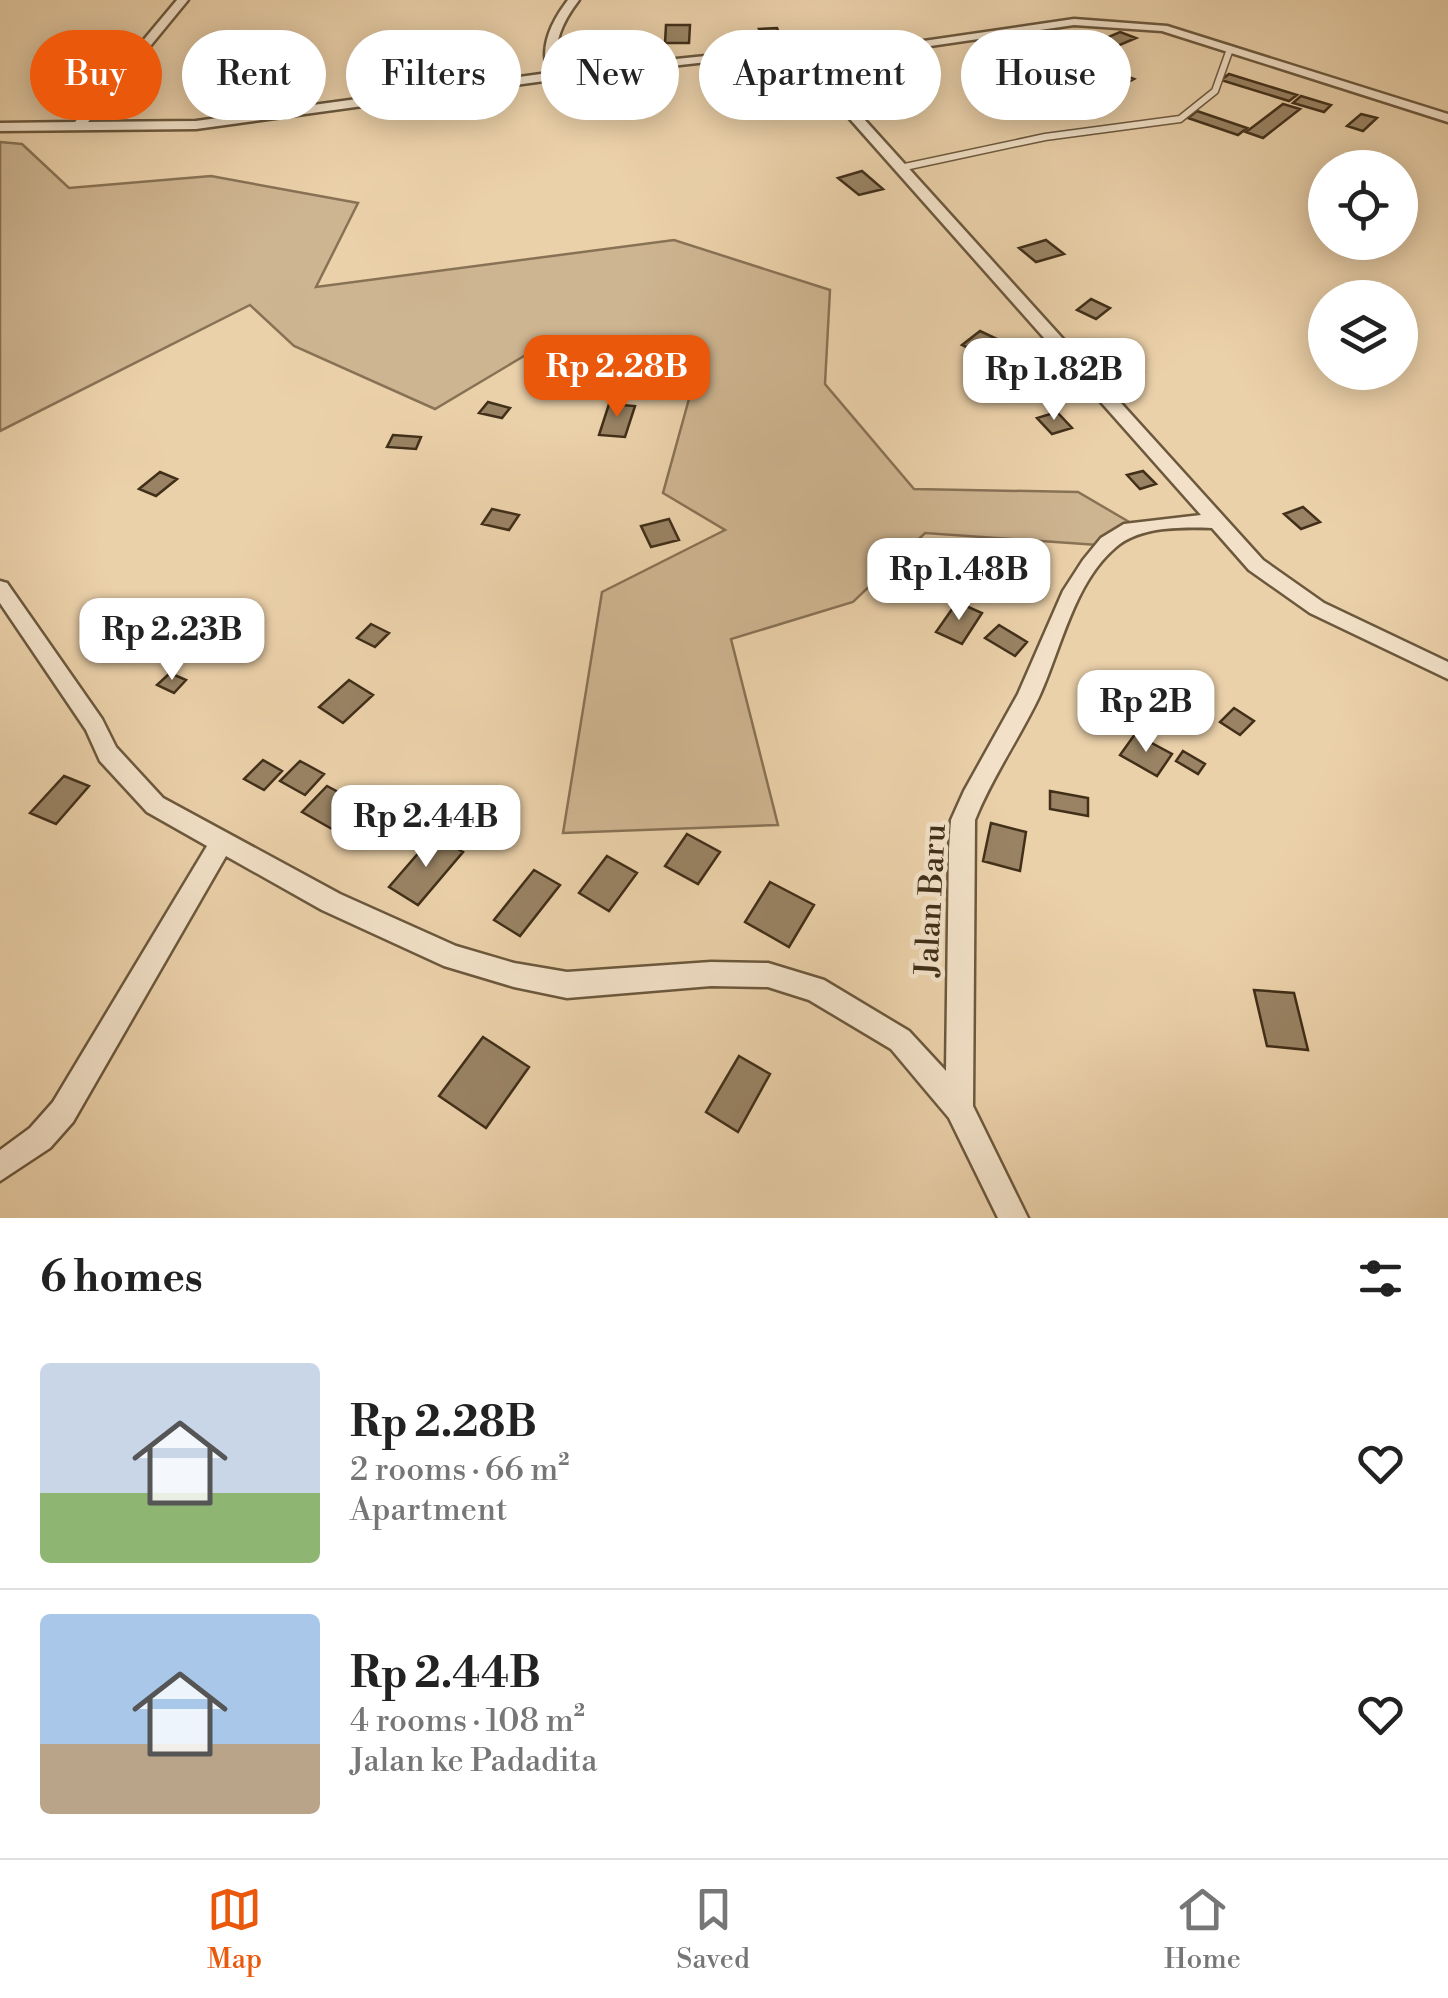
<!DOCTYPE html>
<meta charset="utf-8">
<style>
:root{--surface:#fff;--page:#f2f2f2;--text:#222;--muted:#767676;--line:#e0e0e0;--accent:#ea580c}
body{margin:0;font-family:"Libre Bodoni",serif;background:var(--page);color:var(--text);height:100vh;display:flex;flex-direction:column;font-size:38px;white-space:nowrap}
*{box-sizing:border-box;margin:0}
p{font-size:32px;color:var(--muted)}
.icon{flex:none;width:55px;height:55px;fill:none;stroke:currentColor;stroke-width:2;stroke-linecap:round;stroke-linejoin:round}
.map{position:relative;height:1218px;overflow:hidden}
.drawer{display:flex;flex-direction:column;background:var(--surface);flex:1}
.drawer>*{flex:none}
.hud{position:absolute;left:30px;top:30px;width:1390px;height:90px;display:flex;gap:20px}
.tools{position:absolute;left:1308px;top:150px;display:grid;gap:20px}
.tools a{display:grid;place-items:center;width:110px;height:110px;border-radius:50%;background:var(--surface);box-shadow:0 5px 25px #0003;font-size:50px}
.price{position:absolute;translate:-50% -85px;padding:0 22px;border-radius:20px;background:#fff;color:#222;font-size:32px;line-height:65px;filter:drop-shadow(0 2px 5px #0008)}
.price::after{content:'';position:absolute;left:50%;top:60px;width:30px;height:22px;margin-left:-15px;background:inherit;clip-path:polygon(0 0,100% 0,50% 100%)}
.price.on{background:var(--accent);color:#fff}
ul{padding:0;list-style:none}
li{display:flex;align-items:center;gap:30px;height:250px;padding:0 40px}
li+li{border-top:2px solid var(--line)}
li span{display:grid;place-items:center;flex:none;width:280px;height:200px;border-radius:10px;color:#555}
li>.icon{margin-inline-start:auto}
span .icon{width:120px;height:120px;fill:#fffc;stroke-width:1}
li b{font-size:42px}
h2{display:flex;justify-content:space-between;align-items:center;height:120px;padding:0 40px;font-size:42px}
.pill{padding:0 35px;border-radius:45px;background:var(--surface);box-shadow:0 5px 25px #0003;font-size:35px;line-height:90px}
.pill.on{background:var(--accent);color:#fff}
.menu{display:flex;justify-content:space-around;align-items:center;height:140px;border-top:2px solid var(--line);background:var(--surface);font-size:28px;color:var(--muted)}
.menu a{display:grid;justify-items:center;gap:5px}
.menu .on{color:var(--accent)}
.map>svg:first-child{display:block}
</style>
<div class="map">
<svg width="1448" height="1218" viewBox="0 0 1448 1218">
<rect width="100%" height="100%" fill="#ebd1aa"/>
<filter id="stains"><feTurbulence type="fractalNoise" baseFrequency=".002" numOctaves="4"/><feColorMatrix values="0 0 0 0 .2 0 0 0 0 .09 0 0 0 0 .02 0 0 0 .5 -.17"/></filter>
<radialGradient id="worn" r=".72"><stop offset=".6" stop-color="#630" stop-opacity="0"/><stop offset="1" stop-color="#630" stop-opacity=".3"/></radialGradient>
<path fill="#ceb591" stroke="#887255" stroke-width="2.5" d="M0,142l22,2 47,44 142,-12 147,27 -42,84 358,-47 156,50 -5,94 89,105 164,3 53,31 -33,22 -173,-12 -72,69 -122,37 47,186 -215,8 39,-241 123,-62 -62,-37 29,-105 -168,-32 -89,53 -141,-63 -44,-41 -250,126z"/>
<path fill="#998364" stroke="#412f19" stroke-width="2.5" d="M666,25h24l-1,18h-24z
M777,28l6,15 -17,1 -7,-15z
M1120,32l16,6 -42,18 -16,-6z
M1090,62l44,17 -11,6 -45,-17z
M1229,74l68,21 -8,6 -68,-21z
M1301,96l30,9 -7,7 -31,-9z
M1283,104l17,5 -37,29 -17,-6z
M1197,111l50,17 -9,7 -50,-17z
M1361,114l16,4 -14,13 -16,-5z
M862,171l21,18 -24,6 -21,-17z
M1046,240l18,14 -28,8 -17,-14z
M1091,299l19,9 -14,11 -19,-9z
M980,331l17,8 -18,14 -17,-8z
M1130,362l13,9 -19,8 -12,-9z
M488,402l22,6 -8,10 -23,-5z
M609,404l26,2 -10,31 -26,-2z
M1057,412l15,16 -20,6 -15,-16z
M393,435l28,2 -5,12 -29,-2z
M1143,471l13,13 -16,5 -13,-14z
M160,472l17,7 -21,17 -17,-7z
M1303,507l17,15 -19,7 -17,-15z
M492,509l27,6 -10,15 -27,-6z
M669,519l10,21 -28,7 -10,-21z
M979,551l26,4 -2,15 -26,-5z
M957,602l25,11 -20,31 -26,-12z
M371,624l18,9 -14,14 -18,-9z
M999,625l28,17 -12,14 -30,-18z
M170,673l16,7 -12,13 -17,-8z
M349,680l24,15 -30,28 -24,-16z
M1234,708l20,13 -14,14 -20,-13z
M1135,734l37,20 -15,22 -37,-21z
M1183,751l22,13 -7,10 -22,-13z
M263,760l19,11 -18,19 -20,-11z
M300,761l24,13 -19,21 -25,-14z
M64,776l25,10 -33,38 -26,-11z
M327,786l30,16 -25,27 -30,-17z
M1050,791l38,7v18l-38,-7z
M991,823l35,9 -6,39 -37,-10z
M687,834l33,18 -22,32 -33,-18z
M434,835l29,17 -45,53 -29,-18z
M607,856l30,17 -28,38 -30,-18z
M534,870l26,15 -40,51 -26,-16z
M770,882l44,23 -25,42 -44,-25z
M1254,990l40,3 14,57 -41,-4z
M483,1037l46,30 -43,61 -47,-32z
M739,1056l31,18 -32,58 -32,-20z"/>
<g fill="none" stroke-linecap="round" stroke-linejoin="round">
<g stroke="#6c583d" stroke-width="9">
<path id="service" d="M900,168l145,-31 135,-18 35,-28 15,-42"/>
</g>
<g stroke="#6c583d" stroke-width="5">
<path id="minor" d="M177,0h11l-100,122 108,-1 352,-48c-9,-27 4,-52 20,-73h11c-16,21 -28,44 -20,71l166,-17 164,-8 185,-27 93,7 281,88v8l-286,-91 -88,-6 -185,27 -82,4 456,504 61,43 124,59v17l-138,-66 -61,-43 -37,-42c-30,-1 -71,-2 -96,19 -42,35 -55,102 -77,150 -20,42 -47,80 -64,123l-2,286 55,112h-30l-49,-100 -27,-32 -31,-37 -82,-49 -41,-13 -57,-1 -144,12 -53,-11 -70,-21 -122,-56 -96,-54 -153,266 -23,26 -50,33v-31l30,-22 23,-26 154,-256 -60,-34 -47,-51 -14,-31 -86,-127v-22l7,2 95,136 14,28 47,51 177,96 116,52 58,17 53,9 144,-10 57,1 56,17 85,51 37,40 3,-222 2,-29 13,-29 54,-97 45,-103 20,-31 18,-22 23,-14 77,-9 -406,-458 -70,3 -144,16 -385,53 -196,2v-8l75,-1z"/>
</g>
<use href="#service" stroke="#f2e1c8" stroke-width="6"/>
<use href="#minor" fill="#f2e1c8" fill-rule="evenodd"/>
</g>
<g text-anchor="middle" dominant-baseline="central" stroke-width="9" stroke-linejoin="round" paint-order="stroke">
<g font-size="32" fill="#412f19" stroke="#f2e1c8">
<text transform="translate(931 900) rotate(-87)">Jalan Baru</text>
</g>
</g>
<rect width="100%" height="100%" filter="url(#stains)"/>
<rect width="100%" height="100%" fill="url(#worn)"/>
</svg>
<div class="tools">
<a><svg class="icon" aria-label="locate" viewBox="0 0 24 24"><circle cx="12" cy="12" r="6"/><path d="M12 2v4M12 18v4M2 12h4M18 12h4"/></svg></a>
<a><svg class="icon" aria-label="layers" viewBox="0 0 24 24"><path d="M12 4l9 5-9 5-9-5zM3 14l9 5 9-5"/></svg></a>
</div>
<b class="price on" style="left:617px;top:420px">Rp 2.28B</b>
<b class="price" style="left:1054px;top:423px">Rp 1.82B</b>
<b class="price" style="left:959px;top:623px">Rp 1.48B</b>
<b class="price" style="left:172px;top:683px">Rp 2.23B</b>
<b class="price" style="left:1146px;top:755px">Rp 2B</b>
<b class="price" style="left:426px;top:870px">Rp 2.44B</b>
<div class="hud">
<a class="pill on">Buy</a>
<a class="pill">Rent</a>
<a class="pill">Filters</a>
<a class="pill">New</a>
<a class="pill">Apartment</a>
<a class="pill">House</a>
</div>
</div>
<section class="drawer">
<h2>6 homes<svg class="icon" aria-label="filters" viewBox="0 0 24 24"><path d="M4 7h16M4 17h16"/><circle cx="9" cy="7" r="2"/><circle cx="15" cy="17" r="2"/></svg></h2>
<ul>
<li><span style="background:linear-gradient(#c9d6e8 65%,#8fb573 0)"><svg class="icon" aria-label="home" viewBox="0 0 24 24"><path d="M3 11l9-7 9 7M6 9v11h12V9"/></svg></span><div><b>Rp 2.28B</b><p>2 rooms · 66 m²</p><p>Apartment</p></div><svg class="icon" aria-label="heart" viewBox="0 0 24 24"><path d="M12 20l-8-8c-3-5 5-10 8-4 3-6 11-1 8 4z"/></svg></li>
<li><span style="background:linear-gradient(#a9c7e8 65%,#b9a48a 0)"><svg class="icon" aria-label="home" viewBox="0 0 24 24"><path d="M3 11l9-7 9 7M6 9v11h12V9"/></svg></span><div><b>Rp 2.44B</b><p>4 rooms · 108 m²</p><p>Jalan ke Padadita</p></div><svg class="icon" aria-label="heart" viewBox="0 0 24 24"><path d="M12 20l-8-8c-3-5 5-10 8-4 3-6 11-1 8 4z"/></svg></li>
</ul>
</section>
<nav class="menu">
<a class="on"><svg class="icon" aria-label="map" viewBox="0 0 24 24"><path d="M3 6l6-2 6 2 6-2v14l-6 2-6-2-6 2zM9 4v14M15 6v14"/></svg>Map</a>
<a><svg class="icon" aria-label="saved" viewBox="0 0 24 24"><path d="M7 4h10v16l-5-4-5 4z"/></svg>Saved</a>
<a><svg class="icon" aria-label="home" viewBox="0 0 24 24"><path d="M3 11l9-7 9 7M6 9v11h12V9"/></svg>Home</a>
</nav>
